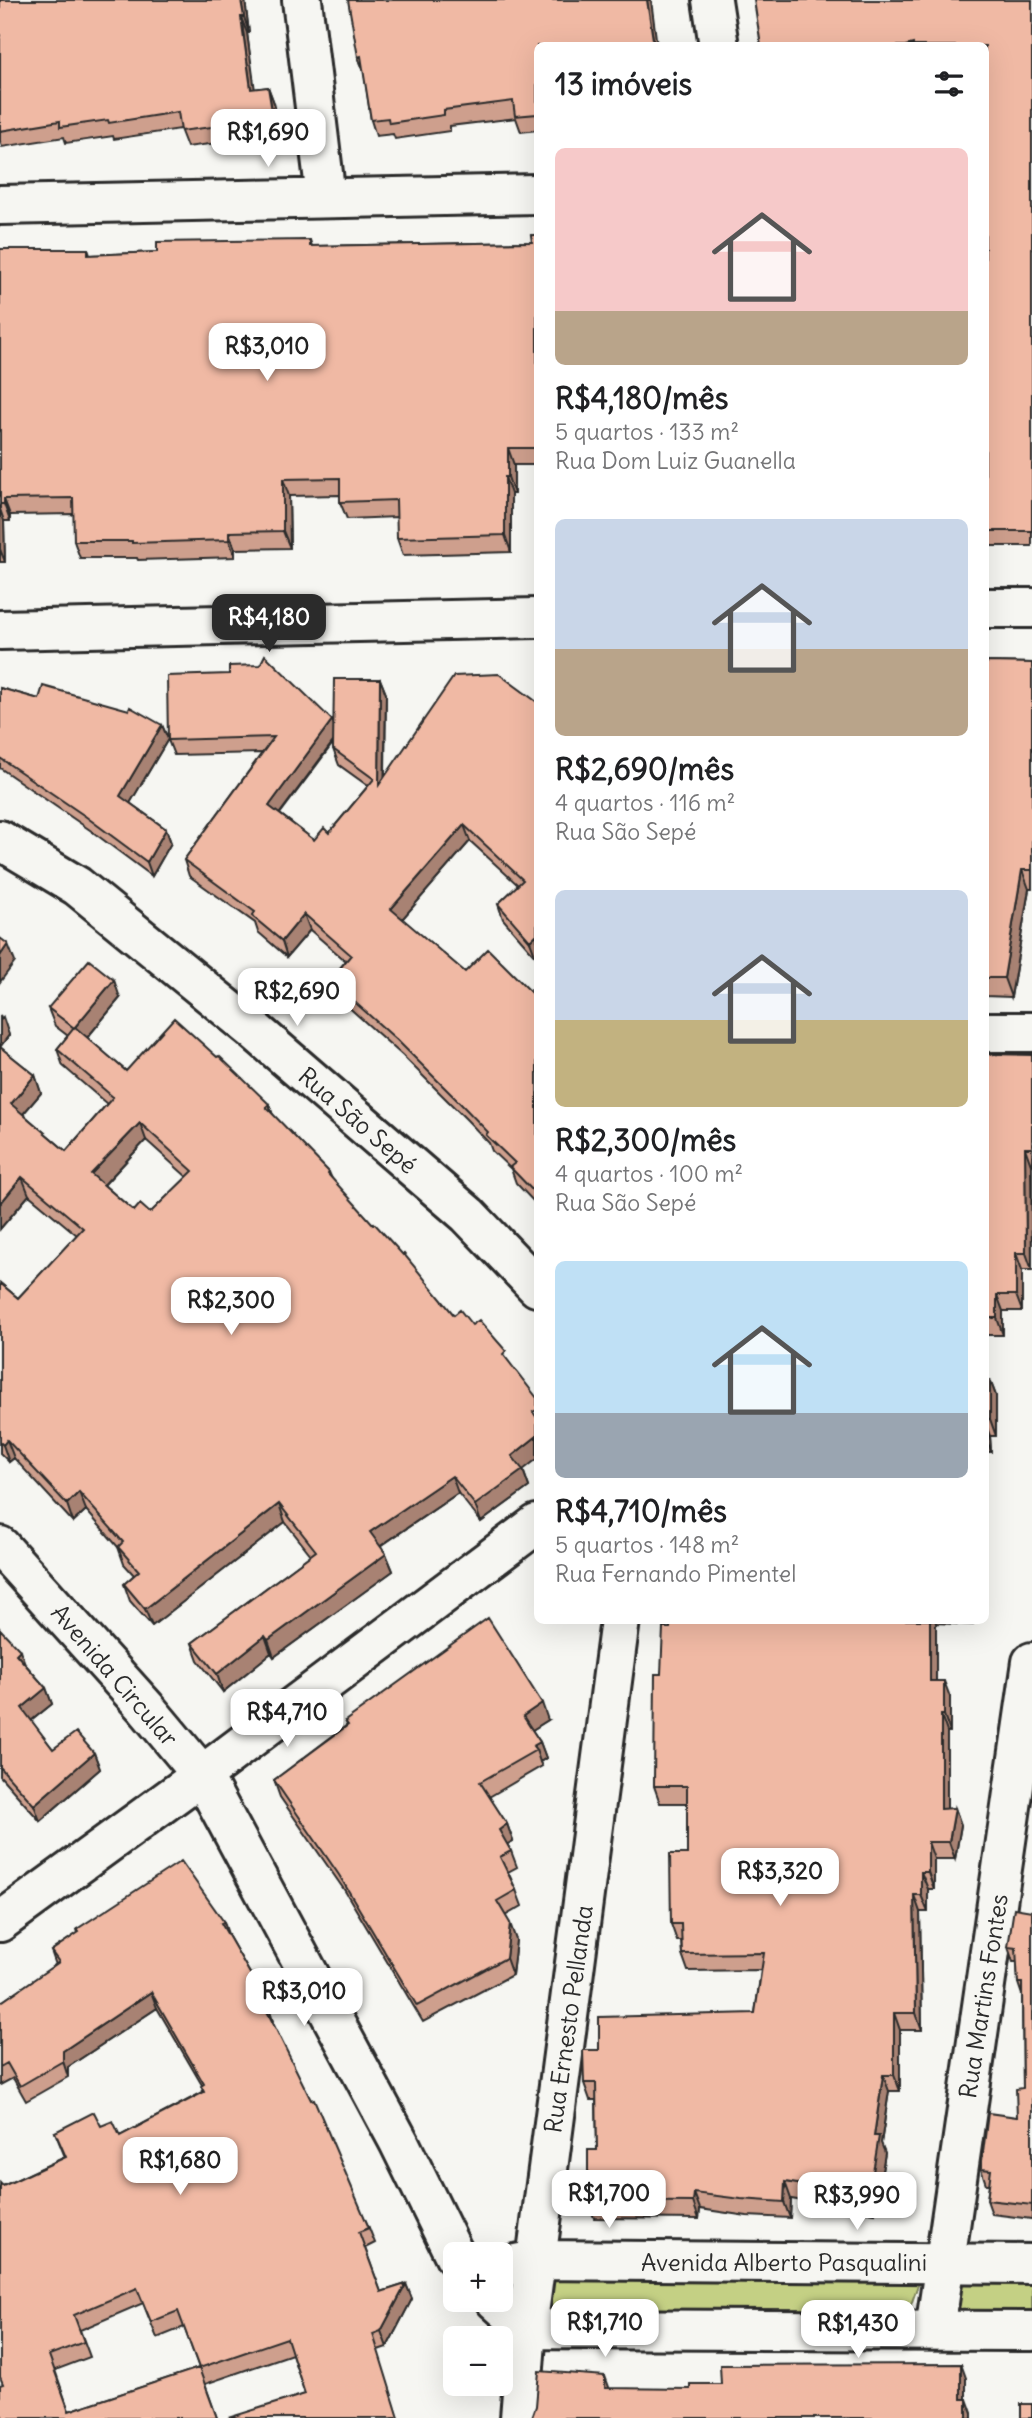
<!DOCTYPE html>
<html lang="pt">
<meta charset="utf-8">
<style>
:root{--surface:#fff;--page:#f6f6f6;--text:#202124;--muted:#757577;--accent:#2b2b2b}
body{margin:0;font-family:Delius,sans-serif;background:var(--page);color:var(--text);height:100vh;display:flex;flex-direction:column;font-size:26px;white-space:nowrap}
*{box-sizing:border-box;margin:0}
p{font-size:23px;color:var(--muted)}
.icon{flex:none;width:38px;height:38px;fill:none;stroke:currentColor;stroke-width:2;stroke-linecap:round;stroke-linejoin:round}
.map{position:relative;flex:1;overflow:hidden}
.details{position:absolute;left:534px;top:42px;width:455px;height:1582px;display:flex;flex-direction:column;background:var(--surface);border-radius:10px;box-shadow:0 7px 28px #0002}
.details>*{flex:none}
.buttons{position:absolute;left:443px;top:2242px;display:grid;gap:14px}
.buttons a{display:grid;place-items:center;width:70px;height:70px;border-radius:10px;background:var(--surface);box-shadow:0 7px 28px #0002;font-size:35px}
.price{position:absolute;translate:-50% -60px;padding:0 16px;border-radius:14px;background:#fff;color:#222;font-size:23px;line-height:46px;filter:drop-shadow(0 2px 4px #0008)}
.price::after{content:'';position:absolute;left:50%;top:42px;width:21px;height:16px;margin-left:-10px;background:inherit;clip-path:polygon(0 0,100% 0,50% 100%)}
.price.selected{background:var(--accent);color:#fff}
ul{padding:0;list-style:none}
li{display:grid;align-content:center;gap:14px;height:371px;padding:0 21px}
li span{display:grid;place-items:center;height:217px;border-radius:10px;color:#555}
li>.icon{margin-inline-start:auto}
span .icon{width:126px;height:126px;fill:#fffc;stroke-width:1}
li b{font-size:30px}
h2{display:flex;justify-content:space-between;align-items:center;height:84px;padding:0 21px;font-size:30px}
.map>svg:first-child{display:block}
</style>
<div class="map">
<svg width="1032" height="2418" viewBox="0 0 1032 2418">
<rect width="100%" height="100%" fill="#f6f6f2"/>
<filter id="ink" filterUnits="userSpaceOnUse"><feTurbulence type="fractalNoise" baseFrequency=".0143" numOctaves="2"/><feDisplacementMap in="SourceGraphic" scale="14" xChannelSelector="R" yChannelSelector="G"/><feConvolveMatrix kernelMatrix="1 2 1 2 8 2 1 2 1" color-interpolation-filters="sRGB"/></filter>
<g filter="url(#ink)">
<path fill="#c4d084" stroke="#787e58" stroke-width="2" d="M545,2269l375,10 -13,37 -371,6z
M951,2276l81,1v45h-82z"/>
<g fill="none" stroke-linecap="round" stroke-linejoin="round">
<g stroke="#2b2b2b" stroke-width="44">
<path id="street" d="M302,0l24,198
M712,0l7,46
M0,205l537,-11
M985,1032h47
M935,2330l97,-668"/>
</g>
<g stroke="#2b2b2b" stroke-width="44">
<path id="secondary" d="M985,608h47
M0,630l537,-12
M0,840l77,46 177,144 214,185 69,72
M0,1546l146,162 56,67 197,367 56,114
M0,1922l202,-147 335,-251
M500,2267l36,-7 496,4
M495,2300l32,29
M527,2329l505,2
M520,2418l7,-89 93,-709"/>
</g>
<use href="#street" stroke="#f6f6f2" stroke-width="38"/>
<use href="#secondary" stroke="#f6f6f2" stroke-width="38"/>
</g>
<path fill="#ce9f8d" stroke="#2b2b2b" stroke-width="2" fill-rule="evenodd" d="M0,0h245l4,33h-2l7,56 14,-2 6,16 5,30h-8l1,3 -85,11 -7,-18 -66,10 -1,-3 -47,7 -2,-6 -62,10 -2,-6z
M1032,0v546h-47v-500h-224z
M537,46v84l-16,2 -5,-14 -66,8v5l-55,8 -2,-5 -17,2 -5,-16 -7,-48 -6,-15z
M537,235v230h-23v29h-3v58l-108,3 -6,-17v-21l-50,2 -7,-17v-7l-51,1 1,52 -55,1v8l-97,3 -1,-2h-57l-6,-17v-27l-64,1v6h-6l1,41h-5v-313h88l2,6 67,-3 153,-12 2,6 220,-4z
M985,662l47,1v226h-3l-18,108 -26,-1z
M380,679l6,15 -1,82 152,-74v253l-1,2 -33,-38 -5,-15 20,-19 -48,-44 -68,78 63,53 72,26v207l-21,-22 -5,-14 -19,-18 -3,-8 -23,-24 -63,-63 -68,-61 -5,-15 16,-19 -36,-31 -23,27 -29,-25 -3,-9 -66,-47 -5,-16 78,-107 -88,2 -6,-15 164,-20 2,3zM334,742l-1,7 6,16 29,21 -39,47 -15,7 -34,-26z
M0,688l39,11 123,26 6,14 -38,64 36,26 5,14 -19,33 -62,-46 -90,-62z
M120,998l-33,40 39,33 143,33 4,11 56,57 3,7 191,291 6,17 -48,35 -23,-29 -77,53 5,8 7,17 -119,86 -3,-4 -48,39 -25,-32 -6,-17 119,-88 -26,-33 -133,104 -22,-25 -6,-17 10,-9 -10,-11 -6,-17 -32,-37 -13,12 -59,-64 -5,4 -9,-9v-170l18,15 59,-63 -48,-40 -29,34v-214l9,20 -9,12 35,28 6,18 -18,21 43,37 41,-47 -44,-38 -6,-17 11,-13 -13,-10 -7,-18zM146,1140l41,37 -37,36 -16,-2 -30,-26z
M985,1054l47,1v215h-10v41h-19v24h-18z
M985,1380h5l6,16v40h-6l1,16h-6z
M671,1620h302v5l-37,-2v58l14,16v35h-3v77l8,-1 6,17 -6,34h-21v30h-6v23h-8l2,118h-22v61h-11l-8,52 4,10 -10,60 -84,-14 -1,19 -43,-2 -47,-7 -1,10 -105,-1 -6,-17 9,-51 -1,-50h-6l-6,-17 15,-33 156,-37 6,-43 -73,1 -6,-17 -1,-13h-4l-6,-17 16,-70v-51h-27l-6,-17 7,-112 9,-46z
M0,1629l25,35 21,24 6,16 -21,17 22,28 41,4 6,16 -60,52 -40,-45z
M548,1720l-16,10 8,12 6,16 -6,4 2,4 -53,31 18,27 6,17 -6,3 4,7 6,16 -9,5 8,18 6,16 -17,10 11,24 -4,35 -89,47 -78,-131 -65,-94 -6,-17 73,-55 -2,-4z
M1032,1911v308l-40,-5 -5,-14 2,-16h-3l-5,-15 36,-52 6,-29 -1,-93 -4,-12 -1,-21h-4l-5,-15z
M224,1922l5,15 39,68 5,16 -1,1 97,206 6,15 -10,5 16,44 25,-8 6,15 -25,48 -9,3 -73,44 -13,-40 -87,30 12,34h-214v-232l62,-29 -10,-25 46,-6 19,10 83,-44 -1,-7 -45,-77 -89,59v10l-42,24 -13,-23 -13,7v-82l56,-38 -5,-14 27,-18 -1,-4zM143,2303l14,35 27,-11 15,41 -130,43 -14,-41 35,-13 -10,-27z"/>
<path fill="#a88273" stroke="#2b2b2b" stroke-width="2" d="M241,0h4l4,33 -5,-16z
M647,0h4l6,46h-3z
M241,17l6,16 10,72 -6,-16z
M268,87l6,16 5,30 -6,-16z
M508,448l6,17v29l-6,-17z
M505,477l6,17v58l-6,-17z
M283,479l6,17 1,52 -7,-17z
M4,499l6,16v6l-6,-17z
M0,509l4,12 1,41 -5,-13z
M229,532l6,17v8l-6,-17z
M380,679l6,15 -2,106 -5,-15z
M332,720l6,15 -64,86 -5,-15z
M162,725l6,14 -42,71 -6,-14z
M464,825l6,16 -73,84 -6,-16z
M166,829l5,14 -19,33 -5,-14z
M1022,870l7,19 -18,108 -7,-19z
M304,914l6,16 -23,27 -5,-16z
M537,934v21l-1,2 -6,-16z
M8,944l7,18 -15,20v-26z
M114,980l6,18 -39,47 -6,-18z
M3,1017l6,18 -9,12v-26z
M35,1075l6,18 -24,28 -6,-17z
M269,1104l6,17 -9,-14z
M140,1123l6,17 -49,52 -6,-18z
M1025,1148l6,17 1,105 -6,-17z
M22,1177l7,18 -29,34v-25z
M1016,1253l6,17v41l-6,-16z
M997,1295l6,16v24l-6,-17z
M990,1380l6,16v40l-6,-17z
M985,1422l5,14 1,16 -6,-16z
M537,1436v23l-14,11 6,17 -48,35 -6,-17 37,-49z
M7,1440l7,18 -5,4 -6,-17z
M452,1476l6,17 -82,56 -6,-17z
M79,1492l7,18 -13,12 -6,-18z
M279,1504l6,18 -133,104 -7,-17z
M386,1554l7,17 -119,86 -6,-17z
M930,1620h5l1,3v74l-6,-16z
M265,1636l6,17 -48,39 -6,-18z
M20,1650l6,16 -10,-12z
M944,1681l6,16v35l-6,-17z
M46,1688l6,16 -25,20 -5,-16z
M542,1703l6,17 -19,12 -6,-16z
M941,1715l6,17v93l-6,-16z
M540,1742l6,16 -6,4 -4,-12 -3,-4z
M94,1753l6,16 -60,52 -6,-16z
M955,1808l6,17 -6,34 -6,-17z
M507,1824l6,17 -9,5 -5,-16z
M928,1842l6,17v30l-6,-17z
M921,1872l7,17v23l-7,-17z
M914,1895l6,17 2,118 -6,-17z
M510,1923l6,17 -4,35 -6,-17z
M151,1992l6,16 -89,59v10l-5,-16v-10z
M894,2013l6,17v61l-6,-16z
M883,2075l6,16 -8,52 4,10 -10,60 -6,-17 5,-60z
M785,2182l6,17 -1,19 -6,-16z
M694,2193l6,16 -1,10 -6,-17z
M406,2284l6,15 -25,48 -6,-16z
M961,2364l5,14v35l-5,-14z
M605,2376l5,14 -5,-2z
M967,2399l5,14v5h-5z"/>
<path fill="#f0b9a4" stroke="#2b2b2b" stroke-width="2" fill-rule="evenodd" d="M0,0h241l3,17h-3l10,72 17,-2 5,30h-8l1,3 -85,11 -3,-19 -69,11 -1,-3 -48,7v-6l-60,10z
M348,0h299l7,46h-117v68l-22,2 -2,-15 -69,9v5l-55,8 -1,-5 -17,2 -10,-64 -3,1z
M754,0h278v531h-47v-485h-72v-2l-8,2h-144z
M531,235h6v213h-29v29h-3v58l-108,3 -1,-38 -56,2v-24l-57,1v52l-54,1v8l-97,3v-2h-58l-1,-43 -69,1v5h-4v-255h88v6l69,-3v-10l153,-2v6l222,-4z
M265,655l67,65 -63,86 45,34 10,-12 5,5 45,-54 -41,-30 1,-70h46l-1,106 75,-109 45,-2 38,28v232l-7,7 -32,-37 25,-24 -59,-55 -73,84 74,63 23,-23 49,49v195l-1,1 -26,-27 5,-4 -29,-28 2,-3 -28,-29 -63,-63 -67,-60 21,-25 -47,-41 -22,27 -30,-25 3,-4 -71,-52 90,-123 -106,3 -1,-64 62,-2v-8l31,-1z
M985,662l47,1v207h-10l-18,108h-19z
M43,686l86,24 1,-3 32,18 -42,71 46,33 -19,33 -62,-46 -85,-58v-70l39,11z
M0,938l8,6 -8,12z
M89,960l25,20 -39,47 51,44 48,-53 43,39 2,-1 50,48 -3,3 63,65 -1,2 45,50 1,-1 29,32 1,-1 50,61 6,-5 12,15 7,-5 27,31 -3,3 34,44v12l-4,2 4,6v18l-25,20 11,14 -48,35 -23,-29 -82,56 16,22 -118,86 -3,-4 -48,38 -25,-31 124,-92 -37,-47 -134,105 -21,-25 15,-13 -21,-24 5,-5 -44,-50 -12,12 -60,-64 -4,5 -3,-3v-159l18,15 65,-70 -61,-51 -22,27v-157l35,28 -24,29 55,47 47,-54 -56,-48 17,-21 -26,-20zM140,1123l53,48 -43,42 -10,-9 -6,7 -43,-37z
M985,1054l47,1v93h-7l1,105h-10v42h-19v23h-12z
M985,1380h5v39h-5z
M488,1618l54,85 -19,13 17,26 -7,4 3,4 -56,32 27,42 -8,6 12,21 -11,6 16,33 -19,11 13,22 -4,35 -89,48 -78,-131 -65,-95 74,-55 -3,-4z
M671,1620h259v61h14v34h-3v94l14,-1 -6,34h-21v30h-7v23h-7l2,118h-22v62h-11l-9,61h5l-10,60 -84,-14 -1,20 -43,-3 -47,-6 -1,9 -105,-1v-51h9l-1,-67h-12l-1,-33h16v-33l156,-4 9,-60 -82,1 -1,-30h-10l-1,-70h17v-68h-33l1,-112h6l2,-46h7z
M0,1629l20,21 -4,4 30,34 -24,20 31,41 23,-17 18,21 -60,52 -34,-38z
M181,1861l43,61 -3,1 47,82 -3,2 46,93 3,-1 55,129 -10,4 22,60 25,-8 -25,47 -8,3 26,84h-171l77,-24 -18,-56 -88,30 18,50h-214l-3,-7v-26l3,-1 -3,-7v-194l3,3 63,-29 -11,-25 39,-20 7,14 12,-5 7,15 84,-44 -3,-6 3,-2 -53,-92 -88,59v10l-43,25 -13,-23 -7,4v-64l59,-41 -8,-11 28,-19 -2,-3zM137,2288l14,34 27,-11 21,57 -130,43 -20,-56 35,-13 -10,-27z
M1014,1908l18,3v294l-45,-5 4,-30 -10,-1 7,-56 29,4 -1,-28 7,-1 -1,-105h-4l-2,-35 -8,-1z
M961,2364v35h6v19h-436l1,-1 4,-11 3,-35 66,5v12l85,1v-5h31l-1,-19z
M1021,2404h11v14h-11z"/>
</g>
<g text-anchor="middle" dominant-baseline="central" stroke-width="5" stroke-linejoin="round" paint-order="stroke">
<g font-size="24" fill="#2b2b2b" stroke="#f6f6f2">
<text transform="translate(358 1120) rotate(41)">Rua São Sepé</text>
<text transform="translate(115 1675) rotate(49)">Avenida Circular</text>
<text transform="translate(983 1996) rotate(-81)">Rua Martins Fontes</text>
<text transform="translate(568 2019) rotate(-82)">Rua Ernesto Pellanda</text>
<text x="784" y="2262">Avenida Alberto Pasqualini</text>
</g>
</g>
</svg>
<div class="buttons">
<a>+</a>
<a>−</a>
</div>
<b class="price" style="left:268px;top:169px">R$1,690</b>
<b class="price" style="left:267px;top:383px">R$3,010</b>
<b class="price selected" style="left:269px;top:654px">R$4,180</b>
<b class="price" style="left:297px;top:1028px">R$2,690</b>
<b class="price" style="left:231px;top:1337px">R$2,300</b>
<b class="price" style="left:287px;top:1749px">R$4,710</b>
<b class="price" style="left:780px;top:1908px">R$3,320</b>
<b class="price" style="left:304px;top:2028px">R$3,010</b>
<b class="price" style="left:180px;top:2197px">R$1,680</b>
<b class="price" style="left:609px;top:2230px">R$1,700</b>
<b class="price" style="left:857px;top:2232px">R$3,990</b>
<b class="price" style="left:605px;top:2359px">R$1,710</b>
<b class="price" style="left:858px;top:2360px">R$1,430</b>
<section class="details">
<h2>13 imóveis<svg class="icon" aria-label="filters" viewBox="0 0 24 24"><path d="M4 7h16M4 17h16"/><circle cx="9" cy="7" r="2"/><circle cx="15" cy="17" r="2"/></svg></h2>
<ul>
<li><span style="background:linear-gradient(#f6c9c9 75%,#b9a48a 0)"><svg class="icon" aria-label="home" viewBox="0 0 24 24"><path d="M3 11l9-7 9 7M6 9v11h12V9"/></svg></span><div><b>R$4,180/mês</b><p>5 quartos · 133 m²</p><p>Rua Dom Luiz Guanella</p></div></li>
<li><span style="background:linear-gradient(#c9d6e8 60%,#b9a48a 0)"><svg class="icon" aria-label="home" viewBox="0 0 24 24"><path d="M3 11l9-7 9 7M6 9v11h12V9"/></svg></span><div><b>R$2,690/mês</b><p>4 quartos · 116 m²</p><p>Rua São Sepé</p></div></li>
<li><span style="background:linear-gradient(#c9d6e8 60%,#c2b280 0)"><svg class="icon" aria-label="home" viewBox="0 0 24 24"><path d="M3 11l9-7 9 7M6 9v11h12V9"/></svg></span><div><b>R$2,300/mês</b><p>4 quartos · 100 m²</p><p>Rua São Sepé</p></div></li>
<li><span style="background:linear-gradient(#bfe0f5 70%,#9aa5b1 0)"><svg class="icon" aria-label="home" viewBox="0 0 24 24"><path d="M3 11l9-7 9 7M6 9v11h12V9"/></svg></span><div><b>R$4,710/mês</b><p>5 quartos · 148 m²</p><p>Rua Fernando Pimentel</p></div></li>
</ul>
</section>
</div>
